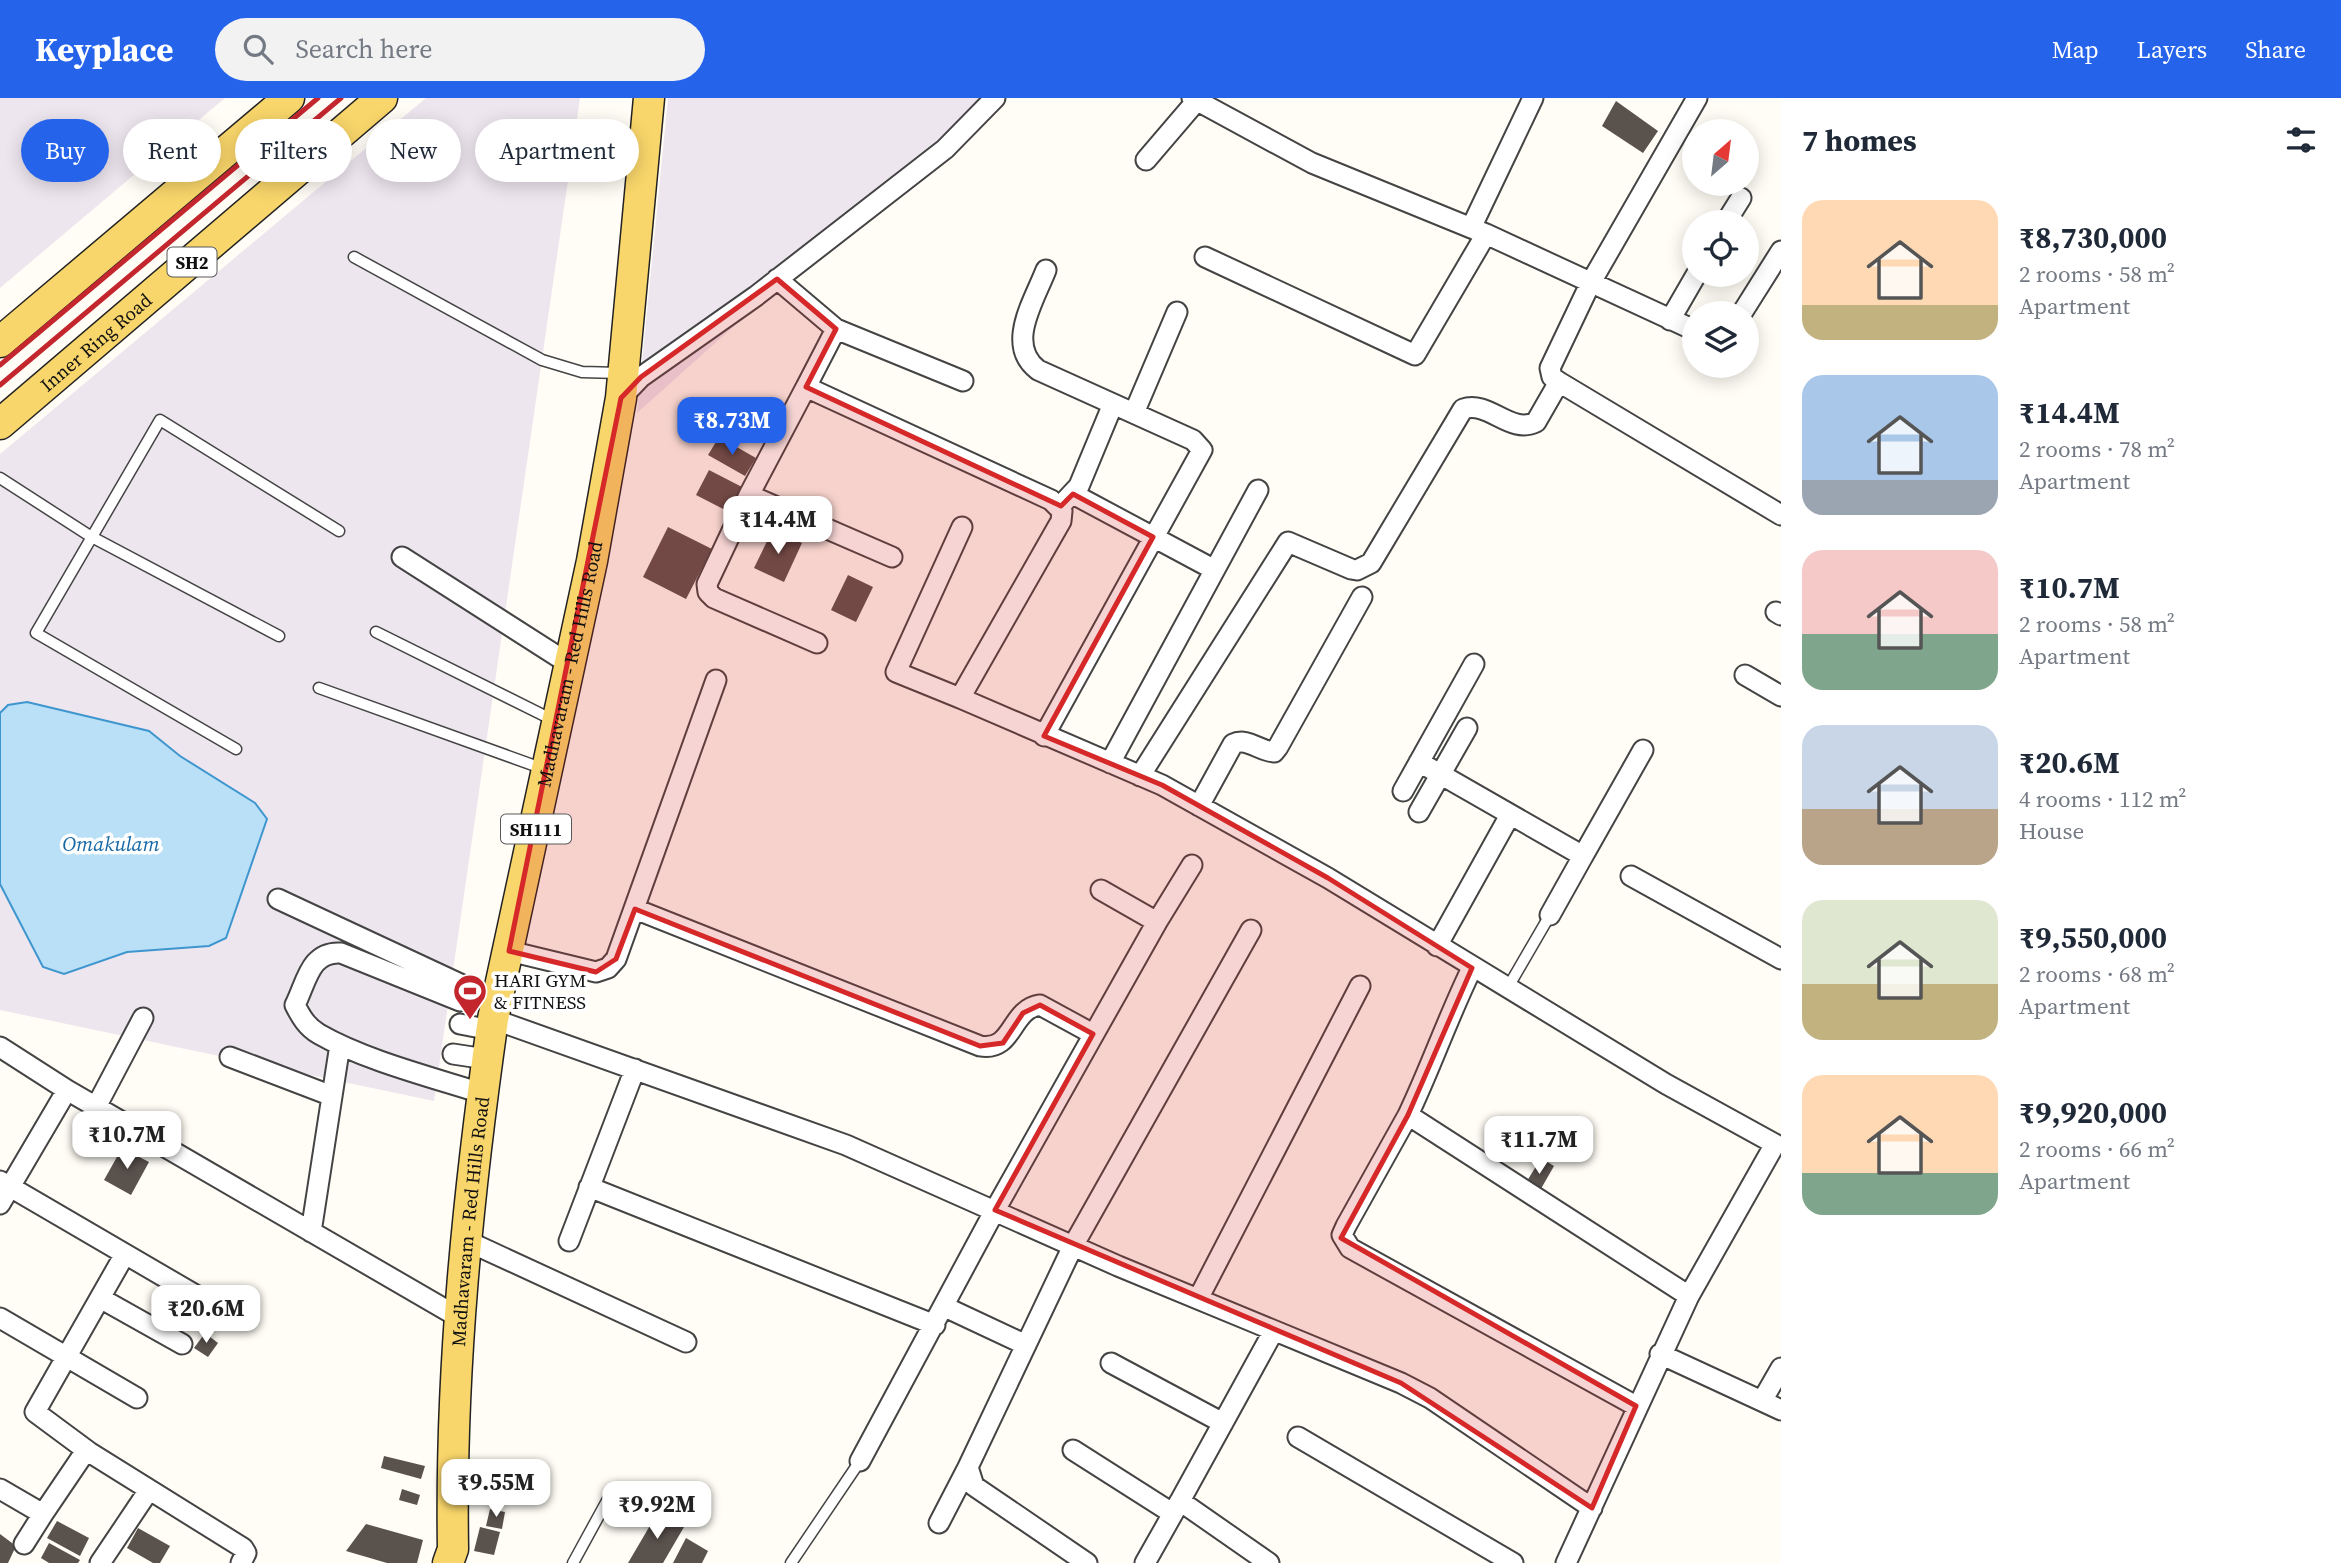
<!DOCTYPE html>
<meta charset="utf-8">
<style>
:root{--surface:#fff;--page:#f2f2f3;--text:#1f2937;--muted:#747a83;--accent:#2563eb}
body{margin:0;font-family:"Source Serif 4",serif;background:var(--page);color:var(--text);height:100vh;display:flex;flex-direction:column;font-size:26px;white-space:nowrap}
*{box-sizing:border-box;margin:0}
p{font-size:23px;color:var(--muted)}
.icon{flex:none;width:38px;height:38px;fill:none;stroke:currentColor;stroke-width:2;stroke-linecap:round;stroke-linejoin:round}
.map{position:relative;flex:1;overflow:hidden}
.panel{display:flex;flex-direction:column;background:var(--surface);width:560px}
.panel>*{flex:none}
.banner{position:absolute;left:21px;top:21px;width:665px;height:63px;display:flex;gap:14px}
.needle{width:46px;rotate:28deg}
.tools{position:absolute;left:1682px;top:21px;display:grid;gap:14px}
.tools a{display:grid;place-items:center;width:77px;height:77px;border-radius:50%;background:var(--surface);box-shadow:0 4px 18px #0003;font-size:35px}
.price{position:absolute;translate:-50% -60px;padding:0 16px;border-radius:14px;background:#fff;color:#222;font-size:23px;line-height:46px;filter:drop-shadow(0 2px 4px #0008)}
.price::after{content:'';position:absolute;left:50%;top:42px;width:21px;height:16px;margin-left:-10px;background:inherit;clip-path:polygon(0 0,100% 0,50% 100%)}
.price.selected{background:var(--accent);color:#fff}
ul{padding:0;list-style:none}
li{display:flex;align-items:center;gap:21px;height:175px;padding:0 21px}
li span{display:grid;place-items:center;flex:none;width:196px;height:140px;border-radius:21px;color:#555}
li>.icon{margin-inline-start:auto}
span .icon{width:84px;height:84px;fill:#fffc;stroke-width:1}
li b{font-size:30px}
h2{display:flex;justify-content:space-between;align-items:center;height:84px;padding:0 21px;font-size:30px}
.chip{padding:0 24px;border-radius:32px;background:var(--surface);box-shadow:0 4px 18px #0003;font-size:24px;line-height:63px}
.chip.selected{background:var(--accent);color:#fff}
header{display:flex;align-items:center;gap:42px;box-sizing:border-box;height:98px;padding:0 35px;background:var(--accent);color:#fff}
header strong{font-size:33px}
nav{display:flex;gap:38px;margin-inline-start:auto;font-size:24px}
.search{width:490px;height:63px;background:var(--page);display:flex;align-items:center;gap:18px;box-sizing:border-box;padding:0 24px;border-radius:38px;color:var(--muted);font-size:26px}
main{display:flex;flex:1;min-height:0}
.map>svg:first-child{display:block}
</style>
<header>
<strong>Keyplace</strong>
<div class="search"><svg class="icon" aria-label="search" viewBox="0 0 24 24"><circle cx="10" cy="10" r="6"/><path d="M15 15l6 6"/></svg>Search here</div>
<nav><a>Map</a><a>Layers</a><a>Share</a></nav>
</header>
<main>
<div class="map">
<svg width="1781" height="1465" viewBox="0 0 1781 1465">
<rect width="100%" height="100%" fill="#fffdf5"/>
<path fill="#eee6ef" d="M0,0h225l-225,190z
M426,0h154l-146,1003 -434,-91v-556z
M668,0h311l-34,39 -308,276z"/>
<path fill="#b9e0f7" stroke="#3f96cf" stroke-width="2" d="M27,604l122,29 31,25 75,47 12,16 -41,119 -17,8 -82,6 -63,22 -21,-7 -43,-83v-171l8,-8z"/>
<path fill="#5a524d" d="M1616,3l42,30 -15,22 -41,-27z
M719,339l37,21 -11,18 -37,-21z
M709,372l33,17 -13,25 -33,-17z
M668,429l44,22 -26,50 -43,-22z
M773,431l29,14 -18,39 -30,-14z
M848,477l25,12 -17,35 -25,-12z
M122,1050l27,14 -18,33 -27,-15z
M1541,1060l13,8 -16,28 -14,-8z
M205,1235l13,10 -10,14 -14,-9z
M384,1358l41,10 -4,13 -40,-11z
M485,1368l27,6 -6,27 -27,-6z
M402,1391l18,6 -3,10 -18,-5z
M490,1411l15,3 -3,17 -16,-3z
M658,1414l26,15 -21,36h-35z
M57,1423l32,17 -9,18 -33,-18z
M366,1426l57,16 -6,23h-30l-41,-12z
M480,1429l20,5 -6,23 -20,-4z
M138,1430l32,18 -10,17h-7l-26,-15z
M0,1436l16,12 -8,17h-8z
M686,1440l22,13 -6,12h-29z
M49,1445l31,17 -2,3h-29l-8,-5z"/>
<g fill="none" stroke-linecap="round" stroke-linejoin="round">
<g stroke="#444" stroke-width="13">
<path id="lane" d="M354,159l188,103 40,12 37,1
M0,380l90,58 189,100
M376,534l179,89
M319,590l225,81
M236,651l-200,-116 124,-213 179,111
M1507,891l43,-74
M573,1465l35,-64
M791,1465l69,-102"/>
</g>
<g stroke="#444" stroke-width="23">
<path id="street" d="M1192,0l120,65 174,71 208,96
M1697,0l-107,186 -40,84 2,9 7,5 222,133
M1146,62l53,-62
M1726,124l15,-24
M1471,130l62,-130
M1205,159l210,98 71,-121
M777,181l59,50 -30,58 245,113 11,11 -1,10 -101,177 202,87 166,93 338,206 109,60 -86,152 -123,267
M1742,215l39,-62
M1670,222l26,-45
M836,231l127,52
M806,289l-57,108 -42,89 1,8 6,6 103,45
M621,300l20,-21 115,-81 189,-147 50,-51
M1134,315l43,-101
M1073,396l140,75
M749,397l143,62
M1064,404l15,-16 34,-82
M402,459l169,108
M1776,514l5,3
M1745,577l36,21
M960,600l-64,-26 66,-145
M1044,638l158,-286 -9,-10 -155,-70c-33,-25 -4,-69 8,-100
M1419,664l164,94 60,-106
M1110,665l148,-273
M1140,678l148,-234 63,27 6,1 14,-7 92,-154c26,-9 47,26 73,13l23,-40
M1403,693l71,-127
M1199,708l34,-62c14,-7 26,7 41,8l4,-5 84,-150
M1419,714l48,-84
M1631,778l150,83
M278,801l208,97
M635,811l345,137c34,6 30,-37 60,-41l53,29
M1550,817l33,-59
M1157,824l35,-57
M1437,848l73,-131
M509,853l87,21 12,-4 8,-9 100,-279
M1472,870c-24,49 -41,99 -64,147l281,181
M493,921l353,126 272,121 283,117 29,15 162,110
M460,926l31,6
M0,949l67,43 393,228
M453,956l33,5
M230,959l102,39
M481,995c-50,-16 -117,-33 -162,-59 -12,-7 -18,-17 -24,-29 12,-24 15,-54 46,-52l119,48 22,-6
M96,1009l47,-89
M1408,1017l-62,111 -4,9 8,13 286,158
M0,1083l216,126
M589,1089l346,138
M0,1106l67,-114
M311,1134l28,-181
M467,1143l219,101
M569,1143l66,-172
M100,1200l82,46
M1198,1201l162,-313
M945,1209l81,38
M0,1220l137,80
M1660,1256l121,56
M1111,1265l112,60
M1762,1303l19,-33
M1298,1339l215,126
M1073,1352l99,63
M89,1354l-54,-40 90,-158
M860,1363l135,-251 162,-288 -56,-32
M0,1391l43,25 42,-62h4l154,96 3,5 -5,10
M1180,1403l93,-169
M939,1425l29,-56
M24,1446l19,-30
M100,1465l49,-73
M1087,1465l-113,-77 -6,-19 105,-221 178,-316
M1145,1465l35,-62 89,62"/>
</g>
<g stroke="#222" stroke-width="33">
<g id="primary">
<path d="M0,244l289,-244"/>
<path id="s1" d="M0,326l382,-326"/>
<path id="s2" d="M448,1465l5,-14c-3,-178 15,-355 40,-530l99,-458 29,-163 28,-300"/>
</g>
</g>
<use href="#lane" stroke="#fff" stroke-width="10"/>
<use href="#street" stroke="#fff" stroke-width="19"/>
<use href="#primary" stroke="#f9d66b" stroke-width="30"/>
<path stroke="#c4262e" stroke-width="5" d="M0,267l318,-267
M0,287l341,-287"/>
</g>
<path fill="#d62828" fill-opacity="0.2" stroke="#d62828" stroke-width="5" stroke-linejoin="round" d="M777,181l59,50 -30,58 255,119 12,-12 80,43 -109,199 118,49 166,93 144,90 -64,147 -67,123 295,168 -44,102 -191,-125 -406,-173 98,-176 -53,-29 -17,8 -20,30 -23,3 -345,-137 -19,50 -20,13 -87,-21 112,-553 20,-21z"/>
<defs>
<g id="stadium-pin" transform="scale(1.75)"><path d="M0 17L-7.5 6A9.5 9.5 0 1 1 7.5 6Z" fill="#c4262e" stroke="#fff"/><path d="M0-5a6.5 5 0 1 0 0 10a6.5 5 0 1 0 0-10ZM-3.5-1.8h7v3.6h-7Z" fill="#fff"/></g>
</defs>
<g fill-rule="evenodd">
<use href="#stadium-pin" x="470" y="893"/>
</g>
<g text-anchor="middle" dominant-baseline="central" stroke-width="7" stroke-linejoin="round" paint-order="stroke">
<g fill="#fff" stroke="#585858" stroke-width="2">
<rect x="167.5" y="149.5" width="49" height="29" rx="5"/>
<rect x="501" y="716.5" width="70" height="29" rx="5"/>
</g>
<g font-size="18" font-weight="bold" fill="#111">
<text x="192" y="164">SH2</text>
<text x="536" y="731">SH111</text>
</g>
<g font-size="19" fill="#111" stroke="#fff">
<text stroke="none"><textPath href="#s1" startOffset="126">Inner Ring Road</textPath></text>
<text stroke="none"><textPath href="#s2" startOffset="910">Madhavaram - Red Hills Road</textPath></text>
<text stroke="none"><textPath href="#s2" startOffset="343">Madhavaram - Red Hills Road</textPath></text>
</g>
<g font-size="19" fill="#111" stroke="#fff" text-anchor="start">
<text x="494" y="882">HARI GYM<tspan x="494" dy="22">&amp; FITNESS</tspan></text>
</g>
<g font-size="21" font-style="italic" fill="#1768a6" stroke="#fff">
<text x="111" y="745">Omakulam</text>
</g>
</g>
</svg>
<div class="tools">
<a><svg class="needle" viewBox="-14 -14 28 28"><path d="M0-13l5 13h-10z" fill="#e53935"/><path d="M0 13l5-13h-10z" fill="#747a83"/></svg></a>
<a><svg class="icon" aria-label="locate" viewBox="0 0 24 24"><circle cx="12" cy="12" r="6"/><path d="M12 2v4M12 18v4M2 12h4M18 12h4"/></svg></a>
<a><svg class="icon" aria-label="layers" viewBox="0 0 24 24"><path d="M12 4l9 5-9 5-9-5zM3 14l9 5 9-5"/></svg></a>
</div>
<b class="price selected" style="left:732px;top:359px">₹8.73M</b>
<b class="price" style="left:778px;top:458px">₹14.4M</b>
<b class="price" style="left:127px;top:1073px">₹10.7M</b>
<b class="price" style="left:1539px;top:1078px">₹11.7M</b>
<b class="price" style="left:206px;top:1247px">₹20.6M</b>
<b class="price" style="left:496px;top:1421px">₹9.55M</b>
<b class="price" style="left:657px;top:1443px">₹9.92M</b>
<div class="banner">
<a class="chip selected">Buy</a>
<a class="chip">Rent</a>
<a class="chip">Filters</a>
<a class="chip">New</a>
<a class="chip">Apartment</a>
</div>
</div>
<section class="panel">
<h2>7 homes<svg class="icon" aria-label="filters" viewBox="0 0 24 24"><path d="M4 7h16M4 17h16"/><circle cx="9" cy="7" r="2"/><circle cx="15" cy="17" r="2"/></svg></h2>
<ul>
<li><span style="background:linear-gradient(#ffd9b3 75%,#c2b280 0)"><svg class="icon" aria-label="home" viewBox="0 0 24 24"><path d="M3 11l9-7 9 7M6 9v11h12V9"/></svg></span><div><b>₹8,730,000</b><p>2 rooms · 58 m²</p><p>Apartment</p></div></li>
<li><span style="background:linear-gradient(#a9c7e8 75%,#9aa5b1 0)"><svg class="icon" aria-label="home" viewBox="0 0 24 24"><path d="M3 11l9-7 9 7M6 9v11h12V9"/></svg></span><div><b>₹14.4M</b><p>2 rooms · 78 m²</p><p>Apartment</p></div></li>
<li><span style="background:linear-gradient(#f6c9c9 60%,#7fa58c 0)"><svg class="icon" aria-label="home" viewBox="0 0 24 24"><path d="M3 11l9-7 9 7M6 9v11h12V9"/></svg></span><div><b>₹10.7M</b><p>2 rooms · 58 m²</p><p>Apartment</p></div></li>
<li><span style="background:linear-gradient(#c9d6e8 60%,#b9a48a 0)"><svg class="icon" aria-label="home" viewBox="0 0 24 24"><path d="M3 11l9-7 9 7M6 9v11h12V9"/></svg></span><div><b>₹20.6M</b><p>4 rooms · 112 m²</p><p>House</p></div></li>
<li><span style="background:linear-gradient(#dfe7d0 60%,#c2b280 0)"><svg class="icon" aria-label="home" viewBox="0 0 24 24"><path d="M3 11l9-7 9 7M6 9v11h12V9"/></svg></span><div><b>₹9,550,000</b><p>2 rooms · 68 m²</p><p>Apartment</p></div></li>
<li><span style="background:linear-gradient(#ffd9b3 70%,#7fa58c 0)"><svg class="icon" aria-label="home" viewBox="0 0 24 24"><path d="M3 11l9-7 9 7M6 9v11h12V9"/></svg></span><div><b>₹9,920,000</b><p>2 rooms · 66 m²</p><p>Apartment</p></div></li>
</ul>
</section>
</main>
